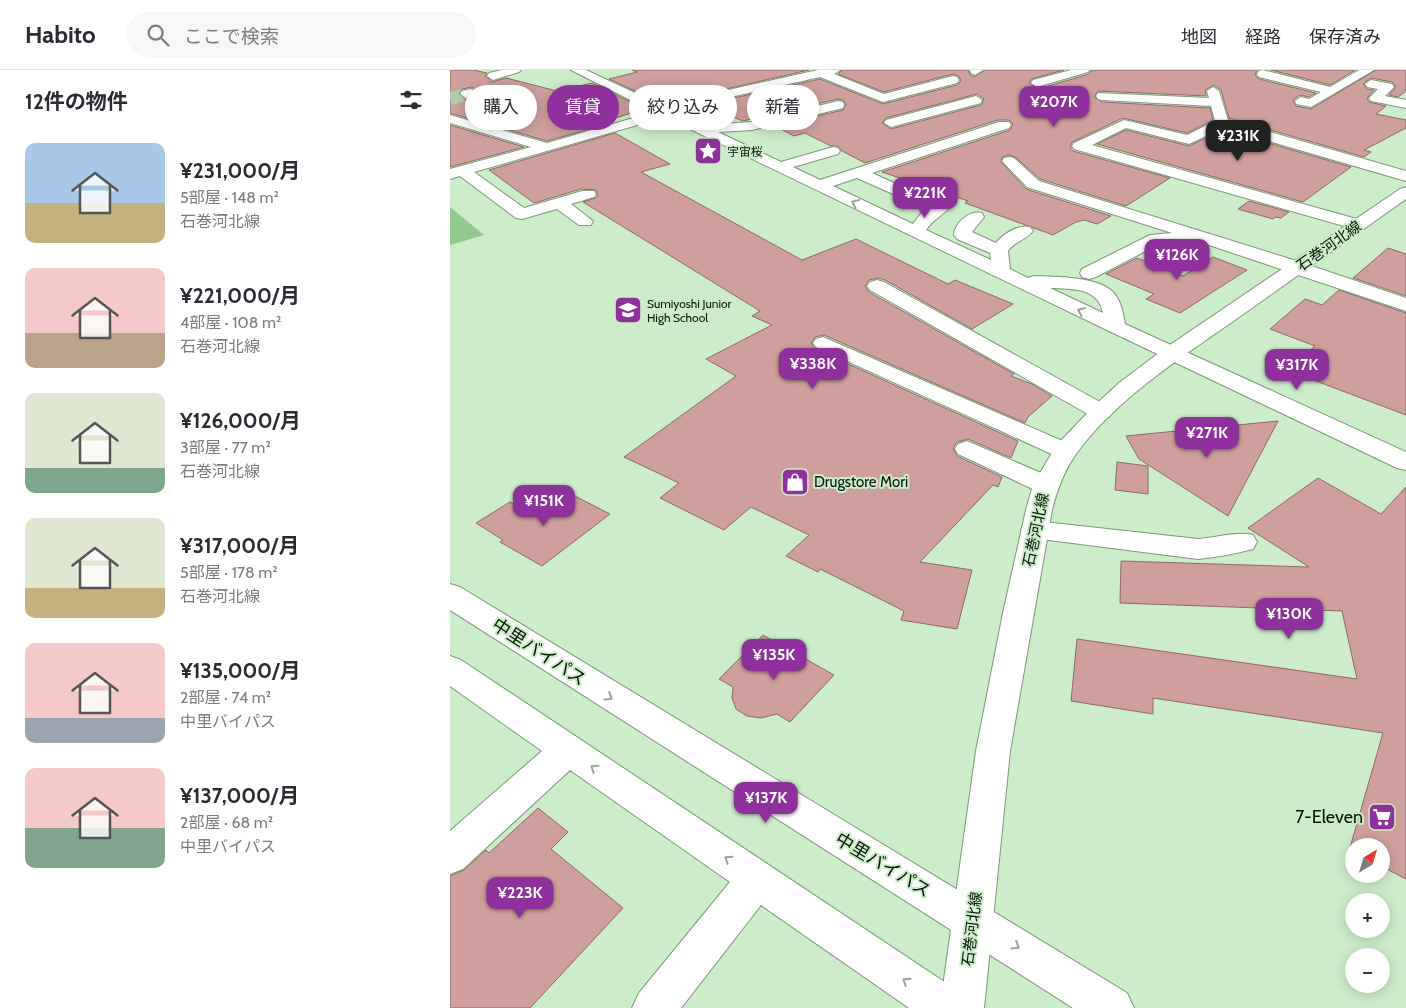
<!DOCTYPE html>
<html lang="ja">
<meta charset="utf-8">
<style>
:root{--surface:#fff;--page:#f7f7f7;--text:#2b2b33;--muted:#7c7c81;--line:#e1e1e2;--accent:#8e319c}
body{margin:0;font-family:Cabin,"Noto Sans JP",sans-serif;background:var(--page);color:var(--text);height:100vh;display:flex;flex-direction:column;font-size:19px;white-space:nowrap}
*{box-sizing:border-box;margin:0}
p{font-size:16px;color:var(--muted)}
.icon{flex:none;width:28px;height:28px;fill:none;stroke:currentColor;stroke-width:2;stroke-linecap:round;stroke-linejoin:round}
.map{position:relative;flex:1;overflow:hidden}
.drawer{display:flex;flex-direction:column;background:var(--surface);width:450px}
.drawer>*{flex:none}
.hud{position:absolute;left:15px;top:15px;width:475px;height:45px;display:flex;gap:10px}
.needle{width:32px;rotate:38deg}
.tools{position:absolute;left:895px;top:768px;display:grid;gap:10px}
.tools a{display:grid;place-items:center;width:45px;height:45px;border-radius:50%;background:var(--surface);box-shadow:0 2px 12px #0003;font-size:25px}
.price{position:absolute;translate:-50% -42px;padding:0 11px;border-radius:10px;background:var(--accent);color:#fff;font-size:16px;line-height:32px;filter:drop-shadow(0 1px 2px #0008)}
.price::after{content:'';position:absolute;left:50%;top:30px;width:15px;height:11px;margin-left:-8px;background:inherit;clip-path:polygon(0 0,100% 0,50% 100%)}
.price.selected{background:#222;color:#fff}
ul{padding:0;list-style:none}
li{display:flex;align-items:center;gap:15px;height:125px;padding:0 25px}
li span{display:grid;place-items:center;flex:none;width:140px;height:100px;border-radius:10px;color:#555}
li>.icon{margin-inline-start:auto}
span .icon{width:60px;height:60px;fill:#fffc;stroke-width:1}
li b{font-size:21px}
h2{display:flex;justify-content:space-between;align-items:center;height:60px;padding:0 25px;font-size:21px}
.tag{padding:0 18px;border-radius:22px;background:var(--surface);box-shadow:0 2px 12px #0003;font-size:18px;line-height:45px}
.tag.selected{background:var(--accent);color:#fff}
header{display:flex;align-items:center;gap:30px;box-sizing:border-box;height:70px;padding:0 25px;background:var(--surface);border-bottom:1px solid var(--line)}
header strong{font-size:24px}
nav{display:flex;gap:28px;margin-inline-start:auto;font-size:18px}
.search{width:350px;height:45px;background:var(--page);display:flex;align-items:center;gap:12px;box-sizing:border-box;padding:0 18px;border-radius:28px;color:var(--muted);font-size:19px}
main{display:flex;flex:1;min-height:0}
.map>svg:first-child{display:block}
</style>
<header>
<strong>Habito</strong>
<div class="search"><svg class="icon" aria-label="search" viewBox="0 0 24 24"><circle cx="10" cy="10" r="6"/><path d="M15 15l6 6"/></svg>ここで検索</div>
<nav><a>地図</a><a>経路</a><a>保存済み</a></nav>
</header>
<main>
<section class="drawer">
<h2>12件の物件<svg class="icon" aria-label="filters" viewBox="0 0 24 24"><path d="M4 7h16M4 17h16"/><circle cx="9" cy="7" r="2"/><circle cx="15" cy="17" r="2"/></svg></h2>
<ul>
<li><span style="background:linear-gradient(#a9c7e8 60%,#c2b280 0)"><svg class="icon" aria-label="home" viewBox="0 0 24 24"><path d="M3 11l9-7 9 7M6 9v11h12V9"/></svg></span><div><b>¥231,000/月</b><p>5部屋 · 148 m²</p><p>石巻河北線</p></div></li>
<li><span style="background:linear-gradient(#f6c9c9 65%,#b9a48a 0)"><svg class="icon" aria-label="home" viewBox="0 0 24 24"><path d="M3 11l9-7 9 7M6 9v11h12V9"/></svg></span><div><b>¥221,000/月</b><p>4部屋 · 108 m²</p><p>石巻河北線</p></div></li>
<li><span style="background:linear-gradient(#dfe7d0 75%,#7fa58c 0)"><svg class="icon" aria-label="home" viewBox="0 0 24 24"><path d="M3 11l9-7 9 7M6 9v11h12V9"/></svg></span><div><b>¥126,000/月</b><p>3部屋 · 77 m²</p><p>石巻河北線</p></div></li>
<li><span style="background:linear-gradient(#dfe7d0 70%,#c2b280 0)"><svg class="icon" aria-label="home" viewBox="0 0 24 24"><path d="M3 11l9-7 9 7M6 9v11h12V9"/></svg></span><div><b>¥317,000/月</b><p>5部屋 · 178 m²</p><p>石巻河北線</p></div></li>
<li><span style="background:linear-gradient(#f6c9c9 75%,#9aa5b1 0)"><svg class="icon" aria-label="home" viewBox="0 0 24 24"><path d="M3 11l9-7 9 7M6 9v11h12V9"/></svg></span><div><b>¥135,000/月</b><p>2部屋 · 74 m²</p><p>中里バイパス</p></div></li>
<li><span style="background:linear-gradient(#f6c9c9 60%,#7fa58c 0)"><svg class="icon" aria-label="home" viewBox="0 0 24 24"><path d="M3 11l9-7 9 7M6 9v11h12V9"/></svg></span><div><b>¥137,000/月</b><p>2部屋 · 68 m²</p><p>中里バイパス</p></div></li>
</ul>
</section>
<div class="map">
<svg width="956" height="938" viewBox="0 0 956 938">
<rect width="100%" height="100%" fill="#cdecca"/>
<path fill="#92c98c" d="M0,137l34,28 -34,10z"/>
<path fill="#ce9f9d" stroke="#936866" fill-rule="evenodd" d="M0,0h23l14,3 -2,3 7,6 14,-4 51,13 35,-8 52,26 -47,15 3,2 -53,15 -97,-28zM22,17l7,6 -4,5 -10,2 -7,-6 4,-5z
M182,0h177l-122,28 -3,-2 -23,7 -52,-24 28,-7z
M392,0h126l2,5 4,2 11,-7h79l-33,9 -2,4 9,6 51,-15 3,-4h165l-2,5 4,4 57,14 -7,4 -9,-2 -7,5 3,6 15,3 65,-39h30v21l-8,6 -9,-2 7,-8 -4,-5 -21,-4 -8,6 4,5 7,1 -7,8 2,4 17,4 -10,8 30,6v8l-42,22 7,2 -7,5 -135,-39 -8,-28 -7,-5 -9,5 1,6 -108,-5 -4,6 8,5 108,6 3,12 -26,13 -64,-15 -51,24 -2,5 3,4 97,27 -44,28 -86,-27 -25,-22 -6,-2 -7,2 -1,5 25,27 85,27 -14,8 -13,-4 -8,2 -23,13 -88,-32 3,-2 -86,-29 128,-42 3,-6 -4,-4h-11l-133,43 -23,-12 -4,-5h-7l-26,-13 -11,3 -19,-10 68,-16 3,-6 -3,-4 -5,-1 -95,22 -41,-16 118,-26 63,25 74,-19 4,-4 -2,-5 -6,-2 -69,18 -46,-18zM527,24l7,5 -3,6 -90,24 -9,-6 4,-5z
M821,0h84l-25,15z
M0,55l74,22 -74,20z
M676,60l63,16 34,-16 128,37 -48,35 -206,-58z
M165,63l55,31 -29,8 161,88 54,-21 92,45 7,-4 58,24 -41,25 -87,-49 -7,-2 -9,2 -4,6 4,6 145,82 -3,2 21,8 20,12 -24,21 -3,6 -201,-88 -9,2 -4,6 4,6 203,92 -7,17 -43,-19 -11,3 -4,6 4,8 45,21 -4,10 -5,-2 -73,77 52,8 -15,59 -56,-9 3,-9 -84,-42 -2,3 -32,-16 23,-21 -58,-28 -27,23 -64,-32 19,-15 -55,-26 112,-81 -30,-17 66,-34 -20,-9 8,-5 -177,-109 13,-4 2,-3 -2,-5 -15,-1 -47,14 -45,-33z
M799,131l40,11 -8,6 -6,-1 -2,2 -35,-10z
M938,178l18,6v42l-53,-18z
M763,187l34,13 -67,43 -34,-14 8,-5 -48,-20 31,-16 46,18z
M889,220l67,23v102l-119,-45 28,-24 -45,-17 35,-30 17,6z
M828,351l-50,95 -89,-57 -13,-23z
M667,392l31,4v28l-33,-4z
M868,408l63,36 25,-27v392l-25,-13v-20h-27v7l-5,-2 34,-118 -230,-35v16l-82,-13 6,-62 280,40 -15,-68 -222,-8 1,-42 188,6 -61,-39z
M119,423l41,21 -68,52 -42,-24 3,-2 -27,-17 34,-21 25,15z
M313,565l71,40 -44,47 -13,-8 -16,4 -14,-2 -11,-7 -4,-11 1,-11 -14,-8z
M88,738l30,24 -17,17 72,59 -93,100h-80v-132l14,-6 22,-20 3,3z"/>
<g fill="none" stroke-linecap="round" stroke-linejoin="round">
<path stroke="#b0ccad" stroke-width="13" stroke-dasharray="13 7" stroke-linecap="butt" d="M0,29l16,-5"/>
<g stroke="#7c9878" stroke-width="2">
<path id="minor" d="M52,0h19l-2,2 -26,8 -6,-4 2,-3z
M121,0h15l79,37 27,-9 126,-28h22l-6,4 50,20 69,-18 4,1 2,3 -2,3 -74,19 -63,-25 -125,28 -19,7 27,13 49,-3 86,-21 5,1 1,3 -1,3 -91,22 -34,2 63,30 52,-15 5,1 2,3 -2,3 -45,13 27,13 179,-58h10l2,3 -2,3 -137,45 42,19 2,3 -2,3h-12l-45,-20 -24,8 80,38c8,-12 24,-29 40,-25l2,3c-8,11 -21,16 -29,28l65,30 -1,-7 -33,-14 -3,-4c1,-13 16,-25 28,-22l2,4 -12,15 24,11c7,-9 22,-19 34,-16l3,4c-7,9 -19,11 -25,20l2,18 18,9 6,-2c21,1 63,0 79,16 8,9 10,20 12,32l281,128v18l-9,-2 -288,-137 -444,-214 -191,55 50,36 58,-17h12l2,3 -2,3 -23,7 22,17 -2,4h-12l-22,-16 -35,10 -6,-1 -56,-42 -10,3v-10l81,-22 -81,-24v-8l97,28 107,-31zM600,218c22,1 48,-1 53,25z
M520,0h13l-8,5 -4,-2z
M621,0h19l-2,2 -51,15 -6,-4 2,-3z
M813,0l67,17 29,-17h15l-63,37 -15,-3 -1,-3 6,-4 8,2 12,-7 -62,-15 -2,-3 2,-3z
M921,10l21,4 2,3 -9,9 21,4v8l-35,-7 -2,-3 9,-9 -11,-2 -2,-3z
M763,17l6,4 9,29 178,51v10l-183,-53 -34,16 -63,-16 -34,17 272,76 2,4 -2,4 -6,1 -284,-81 -2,-3 2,-3 50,-23 63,15 28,-14 -4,-15 -109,-6 -4,-1 -2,-3 2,-3 111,5 -2,-7z
M21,19l6,4 -2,3 -9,2 -6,-4 2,-3z
M526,26l6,4 -1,3 -90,24 -7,-4 2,-3z
M559,87l5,1 25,23 264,82 103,35v13l-212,-71 -7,3 -28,1 -63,33 -7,2 -7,-2 -2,-4 2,-4 68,-34 22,-2 -145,-46 -25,-26 2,-3z
M427,210l7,2 225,125 4,5 -4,5 -8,2 -8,-2 -223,-127 -3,-4 3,-4z
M373,267l251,109 3,5 -3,5 -9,3 -9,-3 -240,-109 -3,-4 3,-4z
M517,371l88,38 4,6 -4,6 -9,2 -9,-2 -79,-37 -3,-5 3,-5z
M585,451l163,18c17,-1 39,-8 55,-4l4,7 -4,7c-19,5 -36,8 -55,10l-173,-22 -4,-7 4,-7z
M0,514l10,3 667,406 7,15h-61l-623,-398z
M0,586l11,4 500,333 7,15h-59l-148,-103 -80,103h-49l7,-15 91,-111 -160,-112 -107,99 -13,5v-43l92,-80 -92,-65z"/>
</g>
<g stroke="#7c9878" stroke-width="2">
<path id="major" d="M956,117v12c-58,41 -116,82 -174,123 -53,37 -118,79 -156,132 -12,17 -19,36 -24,56l-42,241 -26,257h-44l36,-257 27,-138 23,-103 7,-25 23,-39 37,-39 26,-24 45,-34 236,-160z"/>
</g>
<use href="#minor" fill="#fff" fill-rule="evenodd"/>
<use href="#major" fill="#fff" fill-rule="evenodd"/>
</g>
<defs><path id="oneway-chevron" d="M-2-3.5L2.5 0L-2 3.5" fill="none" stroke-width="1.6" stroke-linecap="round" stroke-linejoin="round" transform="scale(1.25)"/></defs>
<g stroke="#9da19c">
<use href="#oneway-chevron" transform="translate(405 133) rotate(-155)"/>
<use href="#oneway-chevron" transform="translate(631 241) rotate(-155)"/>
<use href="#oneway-chevron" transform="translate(159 627) rotate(32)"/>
<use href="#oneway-chevron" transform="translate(144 698) rotate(-146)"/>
<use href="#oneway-chevron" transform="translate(278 789) rotate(-146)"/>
<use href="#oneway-chevron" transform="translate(566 876) rotate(32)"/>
<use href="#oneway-chevron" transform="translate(456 911) rotate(-146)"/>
</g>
<defs>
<g id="sight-square" transform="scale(1.4375)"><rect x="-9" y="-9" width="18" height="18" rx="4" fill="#8e319c" stroke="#cdecca"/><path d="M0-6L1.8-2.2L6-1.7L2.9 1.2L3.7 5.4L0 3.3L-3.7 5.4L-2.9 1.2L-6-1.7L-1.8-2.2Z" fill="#fff"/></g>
<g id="school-square" transform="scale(1.4375)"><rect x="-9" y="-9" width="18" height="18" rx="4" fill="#8e319c" stroke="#cdecca"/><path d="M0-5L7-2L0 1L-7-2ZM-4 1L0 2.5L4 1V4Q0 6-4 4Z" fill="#fff"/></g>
<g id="shop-square" transform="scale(1.4375)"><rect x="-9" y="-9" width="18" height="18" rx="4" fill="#8e319c" stroke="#cdecca"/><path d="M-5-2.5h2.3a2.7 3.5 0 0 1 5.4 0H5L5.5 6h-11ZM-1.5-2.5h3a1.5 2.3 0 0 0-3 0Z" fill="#fff"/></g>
<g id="supermarket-square" transform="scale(1.4375)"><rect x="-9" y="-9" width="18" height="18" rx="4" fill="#8e319c" stroke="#cdecca"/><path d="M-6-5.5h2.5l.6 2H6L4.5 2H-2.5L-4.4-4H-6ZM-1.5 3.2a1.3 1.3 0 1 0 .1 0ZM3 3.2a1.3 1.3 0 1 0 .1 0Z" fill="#fff"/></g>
</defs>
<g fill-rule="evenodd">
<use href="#sight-square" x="258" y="81"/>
<use href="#school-square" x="178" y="240"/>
<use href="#shop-square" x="345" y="412"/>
<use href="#supermarket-square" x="932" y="747"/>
</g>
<g text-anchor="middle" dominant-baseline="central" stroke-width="4" stroke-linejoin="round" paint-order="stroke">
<g font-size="12" fill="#091408" stroke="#cdecca" text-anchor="start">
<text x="277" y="81">宇宙桜</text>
<text x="197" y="233">Sumiyoshi Junior<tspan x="197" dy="14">High School</tspan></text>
</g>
<g font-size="15" fill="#091408" stroke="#cdecca">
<text transform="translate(879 176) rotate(-35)">石巻河北線</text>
<text transform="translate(586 460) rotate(-78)">石巻河北線</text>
<text transform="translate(522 859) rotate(-83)">石巻河北線</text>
</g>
<g font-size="15" fill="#091408" stroke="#cdecca" text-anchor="start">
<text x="364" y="412">Drugstore Mori</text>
</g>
<g font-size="18" fill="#091408" stroke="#cdecca">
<text transform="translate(89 582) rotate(33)">中里バイパス</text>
<text transform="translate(433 795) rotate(31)">中里バイパス</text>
</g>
<g font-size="18" fill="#091408" stroke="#cdecca" text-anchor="end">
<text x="913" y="747">7-Eleven</text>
</g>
</g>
</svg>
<div class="tools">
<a><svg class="needle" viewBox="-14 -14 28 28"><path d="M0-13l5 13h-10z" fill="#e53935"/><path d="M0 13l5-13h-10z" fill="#7c7c81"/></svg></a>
<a>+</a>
<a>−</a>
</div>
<b class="price" style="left:604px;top:58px">¥207K</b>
<b class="price selected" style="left:788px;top:92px">¥231K</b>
<b class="price" style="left:475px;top:149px">¥221K</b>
<b class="price" style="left:727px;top:211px">¥126K</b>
<b class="price" style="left:363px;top:320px">¥338K</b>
<b class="price" style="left:847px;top:321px">¥317K</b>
<b class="price" style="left:757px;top:389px">¥271K</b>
<b class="price" style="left:94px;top:457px">¥151K</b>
<b class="price" style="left:839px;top:570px">¥130K</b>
<b class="price" style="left:324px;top:611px">¥135K</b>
<b class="price" style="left:316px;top:754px">¥137K</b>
<b class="price" style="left:70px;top:849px">¥223K</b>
<div class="hud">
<a class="tag">購入</a>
<a class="tag selected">賃貸</a>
<a class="tag">絞り込み</a>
<a class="tag">新着</a>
</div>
</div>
</main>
